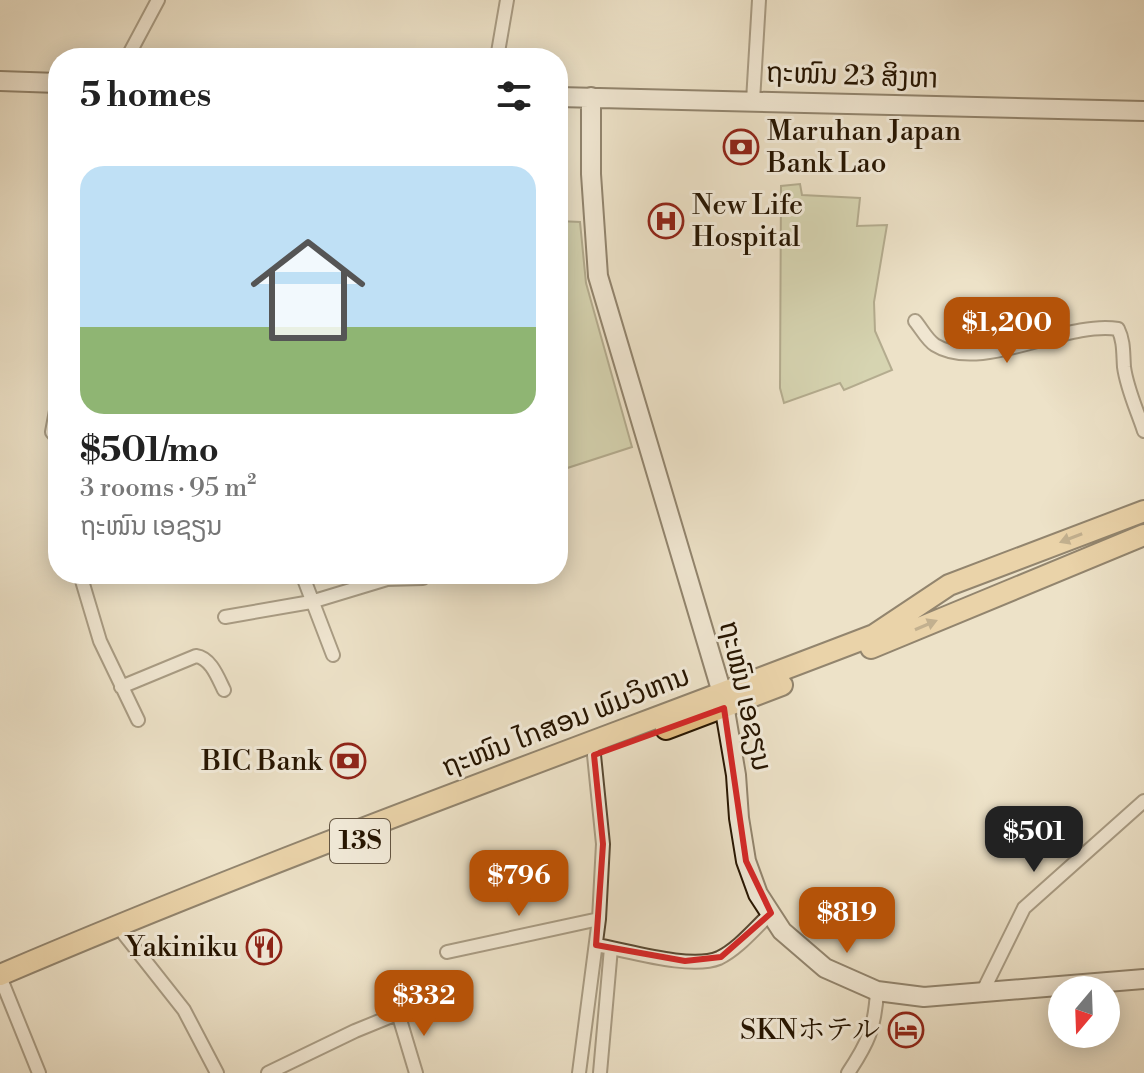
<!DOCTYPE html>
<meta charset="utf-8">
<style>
:root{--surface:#fff;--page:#f6f6f6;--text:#222;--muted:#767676;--line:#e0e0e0;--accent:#b45309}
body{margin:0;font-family:"Libre Bodoni","Noto Serif JP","Noto Sans Lao",serif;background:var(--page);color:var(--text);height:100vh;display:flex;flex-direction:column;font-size:30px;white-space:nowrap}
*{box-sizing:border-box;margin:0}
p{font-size:26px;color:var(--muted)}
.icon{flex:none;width:44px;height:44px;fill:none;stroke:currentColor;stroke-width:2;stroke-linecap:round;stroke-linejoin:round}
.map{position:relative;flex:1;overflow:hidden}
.side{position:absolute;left:48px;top:48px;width:520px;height:536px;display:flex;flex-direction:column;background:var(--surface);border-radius:32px;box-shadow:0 4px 20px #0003}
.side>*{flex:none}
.needle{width:52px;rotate:199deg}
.tools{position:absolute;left:1048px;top:976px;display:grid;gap:16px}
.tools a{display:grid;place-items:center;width:72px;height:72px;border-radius:50%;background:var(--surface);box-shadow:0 4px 20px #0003;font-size:40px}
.price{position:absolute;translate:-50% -68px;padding:0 18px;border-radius:16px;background:var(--accent);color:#fff;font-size:26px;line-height:52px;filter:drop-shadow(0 2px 4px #0008)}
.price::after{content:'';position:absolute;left:50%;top:48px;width:24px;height:18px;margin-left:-12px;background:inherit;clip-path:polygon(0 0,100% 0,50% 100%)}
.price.selected{background:#222;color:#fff}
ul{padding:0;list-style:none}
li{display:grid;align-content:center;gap:16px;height:424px;padding:0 32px}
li+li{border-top:2px solid var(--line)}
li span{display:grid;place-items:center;height:248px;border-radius:24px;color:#555}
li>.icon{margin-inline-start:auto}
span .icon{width:144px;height:144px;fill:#fffc;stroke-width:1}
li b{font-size:34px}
h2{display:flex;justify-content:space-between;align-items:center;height:96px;padding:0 32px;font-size:34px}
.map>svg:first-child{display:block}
</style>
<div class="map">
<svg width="1144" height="1073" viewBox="0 0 1144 1073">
<rect width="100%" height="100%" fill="#ede2c8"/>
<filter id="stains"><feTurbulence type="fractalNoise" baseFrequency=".0025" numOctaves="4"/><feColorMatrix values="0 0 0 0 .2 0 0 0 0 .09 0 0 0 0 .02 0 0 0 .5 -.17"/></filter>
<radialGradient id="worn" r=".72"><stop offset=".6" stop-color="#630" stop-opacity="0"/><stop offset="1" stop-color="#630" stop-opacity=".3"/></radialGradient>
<path fill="#bac395" stroke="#706c4a" stroke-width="2" d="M800,184l2,11 58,3 -3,28 30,-1 -13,77 1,29 17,39 -48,20 -4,-7 -56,20 -4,-15 1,-202z
M558,221l22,1 6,61 46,164 -74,24z"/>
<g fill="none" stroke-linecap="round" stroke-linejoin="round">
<g stroke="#574832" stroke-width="16">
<path id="minor" d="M127,58l31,-58
M497,58l10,-58
M753,101l6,-101
M915,321c6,7 12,19 20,24 46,29 131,-25 183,-16 6,12 5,24 6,38 3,22 13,43 20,64
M58,400l-6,32 6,7
M80,574l20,67 38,79
M302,574l31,81
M225,617l86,-15 76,-23 36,-1
M121,687l75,-31c15,2 22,22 28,34
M124,934l60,76 33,63
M596,945c31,5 94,25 123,13 19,-9 36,-30 52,-45
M447,952l152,-33
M3,984l36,89
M982,993l42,-85 120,-107
M398,1013l18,60
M268,1073l87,-42 71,-29
M579,1073l20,-154 4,-75 -9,-89
M600,1073l11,-125
M848,1073c20,-30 27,-45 29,-82"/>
</g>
<g stroke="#251400" stroke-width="22">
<path id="secondary" d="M0,81l58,2
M558,97l586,14
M591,97v77l7,102 124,417 14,82 3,43 7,43 12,33 24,37 43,37 52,23 47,6 220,-18"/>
</g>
<g stroke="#251400" stroke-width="24">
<path id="trunk" d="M871,648l273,-113
M666,729l116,-44
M0,975c288,-123 582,-228 874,-340l75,-50 195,-74"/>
</g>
<use href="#minor" stroke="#f3ecdb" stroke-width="12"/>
<use href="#secondary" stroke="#f3ecdb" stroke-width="18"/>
<use href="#trunk" stroke="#e6c184" stroke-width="20"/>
</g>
<defs><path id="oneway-solid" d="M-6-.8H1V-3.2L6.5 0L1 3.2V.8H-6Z" transform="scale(2)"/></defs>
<g fill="#8f7349">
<use href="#oneway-solid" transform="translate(1071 538) rotate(159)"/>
<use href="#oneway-solid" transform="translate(926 625) rotate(-23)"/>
</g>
<path d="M0 0H1144V1073H0ZM724,708l22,153 25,52 -50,44 -36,4 -89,-16 7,-101 -9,-89z" fill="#ede2c8" fill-opacity=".55" fill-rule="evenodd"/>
<path fill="none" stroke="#d62828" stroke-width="6" stroke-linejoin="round" d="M724,708l22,153 25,52 -50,44 -36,4 -89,-16 7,-101 -9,-89z"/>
<defs>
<g id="bank-ring" transform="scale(1.8)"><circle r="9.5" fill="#f3ecdb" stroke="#8f2418" stroke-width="1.5"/><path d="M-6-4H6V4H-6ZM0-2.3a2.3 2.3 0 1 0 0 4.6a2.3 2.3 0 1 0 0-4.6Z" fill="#8f2418"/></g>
<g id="hospital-ring" transform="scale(1.8)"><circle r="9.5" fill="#f3ecdb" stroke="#8f2418" stroke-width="1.5"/><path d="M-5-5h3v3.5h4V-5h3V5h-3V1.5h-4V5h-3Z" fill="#8f2418"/></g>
<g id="restaurant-ring" transform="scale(1.8)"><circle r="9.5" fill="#f3ecdb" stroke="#8f2418" stroke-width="1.5"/><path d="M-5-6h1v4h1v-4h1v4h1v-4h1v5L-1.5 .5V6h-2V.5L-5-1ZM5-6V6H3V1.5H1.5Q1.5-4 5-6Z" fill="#8f2418"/></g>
<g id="hotel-ring" transform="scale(1.8)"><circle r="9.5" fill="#f3ecdb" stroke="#8f2418" stroke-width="1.5"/><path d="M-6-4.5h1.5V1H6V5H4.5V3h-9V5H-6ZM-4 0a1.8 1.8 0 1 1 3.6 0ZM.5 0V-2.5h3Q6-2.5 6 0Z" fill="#8f2418"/></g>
</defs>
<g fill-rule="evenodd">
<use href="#bank-ring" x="741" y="147"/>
<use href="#hospital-ring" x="666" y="221"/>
<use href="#bank-ring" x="348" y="761"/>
<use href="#restaurant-ring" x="264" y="947"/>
<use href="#hotel-ring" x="906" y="1030"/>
</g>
<g text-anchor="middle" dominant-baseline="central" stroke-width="6" stroke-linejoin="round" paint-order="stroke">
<rect fill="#f3ecdb" stroke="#635542" stroke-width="2" x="330" y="819" width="60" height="44" rx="6"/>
<g font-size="26" font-weight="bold" fill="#251400">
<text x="360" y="841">13S</text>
</g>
<g font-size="28" fill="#251400" stroke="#f3ecdb">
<text transform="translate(852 76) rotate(2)">ຖະໜົນ 23 ສິງຫາ</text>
<text transform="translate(745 696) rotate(77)">ຖະໜົນ ເອຊຽນ</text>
<text transform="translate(566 722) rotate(-21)">ຖະໜົນ ໄກສອນ ພົມວິຫານ</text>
</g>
<g font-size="28" fill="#251400" stroke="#f3ecdb" text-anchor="end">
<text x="767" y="131" text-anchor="start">Maruhan Japan<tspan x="767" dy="32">Bank Lao</tspan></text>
<text x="692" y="205" text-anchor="start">New Life<tspan x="692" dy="32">Hospital</tspan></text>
<text x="322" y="761">BIC Bank</text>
<text x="238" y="947">Yakiniku</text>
<text x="880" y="1030">SKNホテル</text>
</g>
</g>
<rect width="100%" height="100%" filter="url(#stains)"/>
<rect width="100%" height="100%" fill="url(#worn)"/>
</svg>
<div class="tools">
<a><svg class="needle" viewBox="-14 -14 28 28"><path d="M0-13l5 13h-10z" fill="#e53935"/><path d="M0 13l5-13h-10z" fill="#767676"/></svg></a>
</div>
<b class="price" style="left:1007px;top:365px">$1,200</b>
<b class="price selected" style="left:1034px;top:874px">$501</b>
<b class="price" style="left:519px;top:918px">$796</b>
<b class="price" style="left:847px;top:955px">$819</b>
<b class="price" style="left:424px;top:1038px">$332</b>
<section class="side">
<h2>5 homes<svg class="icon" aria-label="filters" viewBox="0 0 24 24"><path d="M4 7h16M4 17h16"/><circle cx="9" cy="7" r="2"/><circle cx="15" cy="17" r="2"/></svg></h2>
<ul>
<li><span style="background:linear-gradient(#bfe0f5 65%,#8fb573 0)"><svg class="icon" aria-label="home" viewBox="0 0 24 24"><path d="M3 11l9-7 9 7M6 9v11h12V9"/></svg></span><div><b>$501/mo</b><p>3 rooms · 95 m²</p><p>ຖະໜົນ ເອຊຽນ</p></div></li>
</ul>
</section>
</div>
